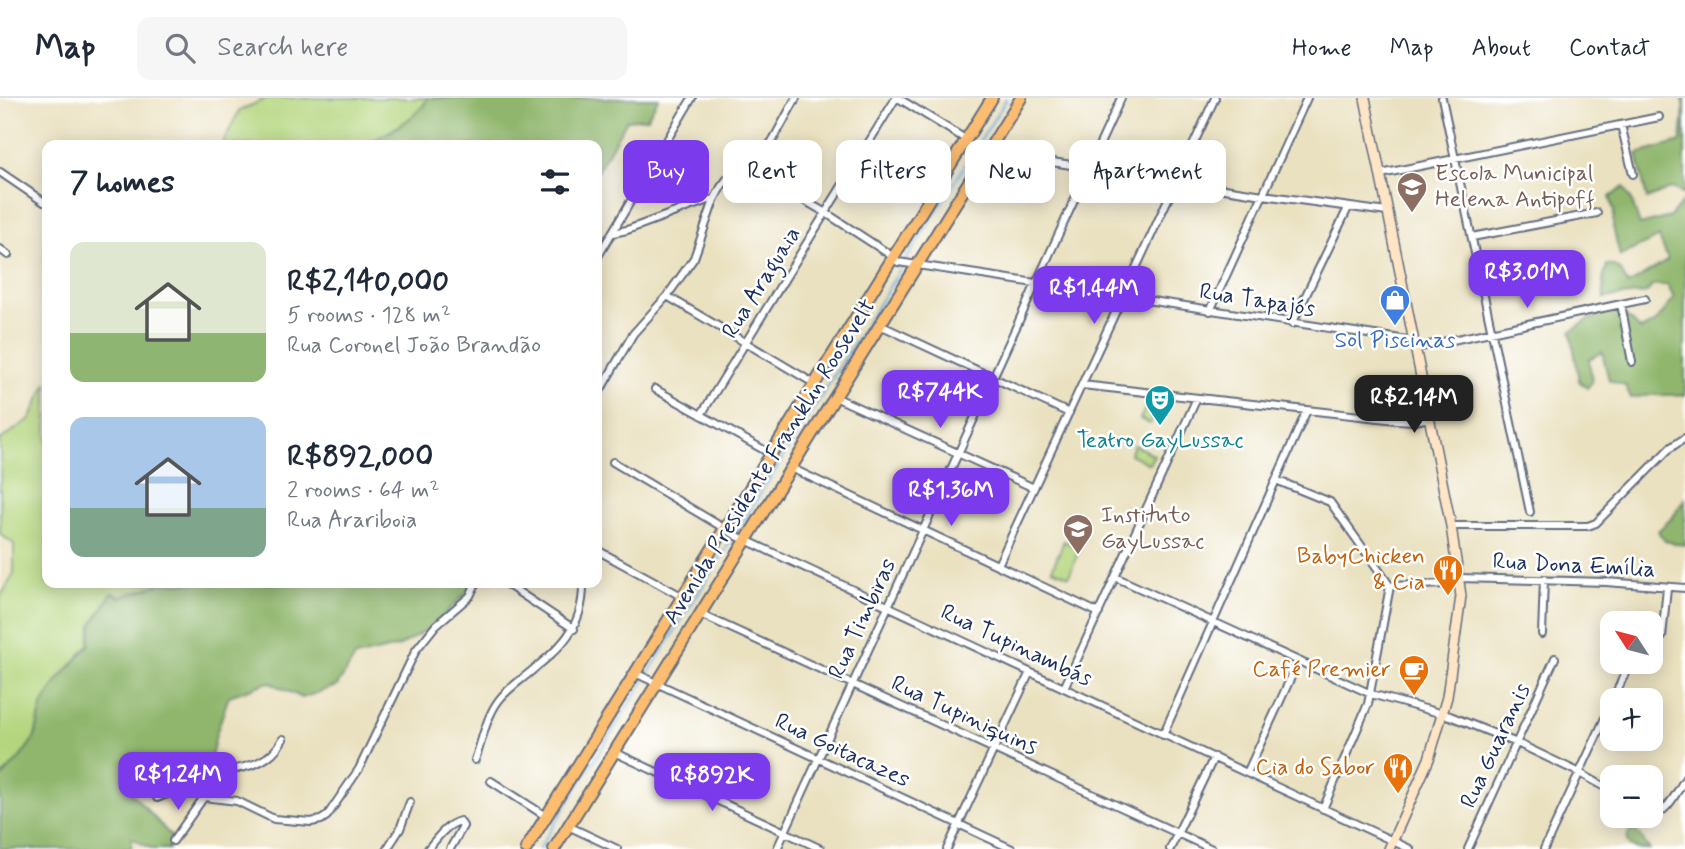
<!DOCTYPE html>
<meta charset="utf-8">
<style>
:root{--surface:#fff;--page:#f6f6f7;--text:#1f2937;--muted:#747a83;--line:#e0e1e3;--accent:#7c3aed}
body{margin:0;font-family:Mynerve,sans-serif;background:var(--page);color:var(--text);height:100vh;display:flex;flex-direction:column;font-size:26px;white-space:nowrap}
*{box-sizing:border-box;margin:0}
p{font-size:23px;color:var(--muted)}
.icon{flex:none;width:38px;height:38px;fill:none;stroke:currentColor;stroke-width:2;stroke-linecap:round;stroke-linejoin:round}
.map{position:relative;flex:1;overflow:hidden}
.side{position:absolute;left:42px;top:42px;width:560px;height:448px;display:flex;flex-direction:column;background:var(--surface);border-radius:14px;box-shadow:0 4px 18px #0003}
.side>*{flex:none}
.guide{position:absolute;left:623px;top:42px;width:665px;height:63px;display:flex;gap:14px}
.needle{width:46px;rotate:306deg}
.tools{position:absolute;left:1600px;top:513px;display:grid;gap:14px}
.tools a{display:grid;place-items:center;width:63px;height:63px;border-radius:14px;background:var(--surface);box-shadow:0 4px 18px #0003;font-size:35px}
.price{position:absolute;translate:-50% -60px;padding:0 16px;border-radius:14px;background:var(--accent);color:#fff;font-size:23px;line-height:46px;filter:drop-shadow(0 2px 4px #0008)}
.price::after{content:'';position:absolute;left:50%;top:42px;width:21px;height:16px;margin-left:-10px;background:inherit;clip-path:polygon(0 0,100% 0,50% 100%)}
.price.current{background:#222;color:#fff}
ul{padding:0;list-style:none}
li{display:flex;align-items:center;gap:21px;height:175px;padding:0 28px}
li span{display:grid;place-items:center;flex:none;width:196px;height:140px;border-radius:14px;color:#555}
li>.icon{margin-inline-start:auto}
span .icon{width:84px;height:84px;fill:#fffc;stroke-width:1}
li b{font-size:30px}
h2{display:flex;justify-content:space-between;align-items:center;height:84px;padding:0 28px;font-size:30px}
.pill{padding:0 24px;border-radius:14px;background:var(--surface);box-shadow:0 4px 18px #0003;font-size:24px;line-height:63px}
.pill.current{background:var(--accent);color:#fff}
header{display:flex;align-items:center;gap:42px;box-sizing:border-box;height:98px;padding:0 35px;background:var(--surface);border-bottom:2px solid var(--line)}
header strong{font-size:33px}
nav{display:flex;gap:38px;margin-inline-start:auto;font-size:24px}
.search{width:490px;height:63px;background:var(--page);display:flex;align-items:center;gap:18px;box-sizing:border-box;padding:0 24px;border-radius:14px;color:var(--muted);font-size:26px}
.map>svg:first-child{display:block}
</style>
<header>
<strong>Map</strong>
<div class="search"><svg class="icon" aria-label="search" viewBox="0 0 24 24"><circle cx="10" cy="10" r="6"/><path d="M15 15l6 6"/></svg>Search here</div>
<nav><a>Home</a><a>Map</a><a>About</a><a>Contact</a></nav>
</header>
<div class="map">
<svg width="1685" height="751" viewBox="0 0 1685 751">
<rect width="100%" height="100%" fill="#fff"/>
<filter id="ink" filterUnits="userSpaceOnUse"><feTurbulence type="fractalNoise" baseFrequency=".0143" numOctaves="2"/><feDisplacementMap in="SourceGraphic" scale="14" xChannelSelector="R" yChannelSelector="G"/><feConvolveMatrix kernelMatrix="1 2 1 2 8 2 1 2 1" color-interpolation-filters="sRGB"/></filter>
<filter id="wash" filterUnits="userSpaceOnUse"><feTurbulence type="fractalNoise" baseFrequency=".00686" numOctaves="4" result="noise"/><feDisplacementMap in="SourceGraphic" scale="28" xChannelSelector="R" yChannelSelector="G"/><feGaussianBlur stdDeviation="1.57" result="paint"/><feColorMatrix in="noise" values="0 0 0 0 0 0 0 0 0 0 0 0 0 0 0 0 0 1.4 0 .05"/><feComposite in="paint" operator="in"/></filter>
<g filter="url(#wash)">
<rect width="100%" height="100%" fill="#eae1c0"/>
<path fill="#b4d57d" stroke="#68826e" stroke-width="2" d="M267,0h160c-5,18 -45,38 -62,47h-143l17,-34z
M47,285v200h117l-43,14 -29,27 -3,21 -31,35 -16,26 -7,31 -16,22 -19,20v-181l14,-25v-29l-14,-10v-94l30,-21z
M1148,305l10,5 -8,16 -10,-5z
M1134,347l20,10 -5,9 -19,-10z
M1064,443l16,7 -11,28 -17,-7z"/>
<path fill="#8fb66c" stroke="#557265" stroke-width="2" d="M427,0h232l-12,20 -20,2 -30,52v-27h-232c17,-9 57,-29 62,-47z
M1682,0h3v96l-13,-6 -25,11 -10,-45 44,-12 3,-33z
M1624,89l7,12 9,26 30,-8 15,-18v196h-35l-19,3 -6,-13 -16,-5 -7,-28 -13,7 3,23 -5,6 -8,-7 -8,-50c26,-17 46,-31 69,-1l15,-7 19,-25 -7,-13h-14l-7,8 -42,5 -1,-19 4,-14c14,1 15,8 21,20l40,-25 -9,-23 -39,19 -7,-29 1,-16 -4,-14z
M1685,401v46l-20,-4 -7,-10 14,-13z
M164,485h307l-2,7 -35,35 -34,21 -45,11 -18,29 -35,12 -33,-16 -40,14 -13,38 -7,33 -26,24 -32,-23 -24,20 44,48 -2,13h-17l-20,-11 -1,11h-131v-70l19,-20 16,-22 7,-31 16,-26 31,-35 3,-21 20,-31 9,4z
M1635,732l13,17 1,2c-13,0 -27,0 -20,-17z"/>
<g fill="none" stroke-linecap="round" stroke-linejoin="round">
<path stroke="#69acdd" stroke-width="2.5" d="M539,751l468,-751"/>
</g>
</g>
<g filter="url(#ink)">
<g fill="none" stroke-linecap="round" stroke-linejoin="round">
<g stroke="#636d80" stroke-width="10">
<path id="minor" d="M898,0l69,42
M1442,0l88,414
M1621,27l12,49
M988,54l275,43 124,17
M747,69l79,46 63,41 9,8 516,79
M0,74l44,30
M1381,76l278,-57
M613,135l14,-3 81,-30h6
M1472,139l125,-24
M0,151l8,6
M597,160l95,-160
M667,198l148,88
M1621,206l11,58
M1210,213l97,-213
M1292,226l56,-116
M880,227l189,88
M1415,250l230,-49
M1082,287l314,35 19,1 14,-3
M655,291l116,65
M597,298l36,-62 34,-38 27,-38 20,-58 7,-13 6,-8 33,-22 13,-17 23,-42
M835,299l199,91
M701,317l195,-317
M613,364l124,74 673,313
M791,370l308,145
M1276,382l54,22 60,84 58,-2 12,-6 146,4 79,6
M1451,428h137l8,-3 74,-75 15,-10
M597,452l86,47
M998,467l217,-467
M1115,479l256,117 79,22 67,27 63,30 32,18
M505,485l69,46
M700,516l512,235
M1542,536l2,-55
M1662,539l5,-49
M635,575l377,176
M1064,590l133,-290
M1613,602l17,-38
M1163,637l144,-325
M614,654l207,97
M475,662c7,-19 11,-43 24,-60 6,-8 15,-15 24,-22 34,-28 61,-47 60,-95
M1247,675l51,-111
M491,683l56,36
M206,688l4,-10 5,-3c27,-5 54,-7 68,-34
M204,699l33,4 37,18 37,3 10,-2 6,-4 32,-47 57,-119 20,-25 34,-29 6,-13
M157,700l15,-6 34,-6 -2,11 -31,44
M1323,711l45,-105 22,-118
M1650,717c17,0 27,-24 35,-36
M568,728l49,23
M387,751l13,-20 10,-27
M428,751c9,-11 19,-25 32,-28l3,5 -13,23
M777,751l344,-751
M947,751l83,-177
M1170,751l44,-92
M1468,751l87,-191
M1544,751l68,-146"/>
</g>
<g stroke="#636d80" stroke-width="12">
<path id="secondary" d="M1365,0l86,428 10,70 -14,101 -18,62 -40,90"/>
</g>
<g stroke="#636d80" stroke-width="14">
<path id="primary" d="M526,751l466,-751
M554,751l467,-751"/>
</g>
<use href="#minor" stroke="#fff" stroke-width="6"/>
<use href="#secondary" stroke="#fee5c5" stroke-width="9"/>
<use href="#primary" stroke="#fcbd6f" stroke-width="10"/>
</g>
</g>
<defs>
<g id="school-pin" transform="scale(1.575)"><path d="M0 17L-7.5 6A9.5 9.5 0 1 1 7.5 6Z" fill="#8d6e63" stroke="#fff"/><path d="M0-5L7-2L0 1L-7-2ZM-4 1L0 2.5L4 1V4Q0 6-4 4Z" fill="#fff"/></g>
<g id="shop-pin" transform="scale(1.575)"><path d="M0 17L-7.5 6A9.5 9.5 0 1 1 7.5 6Z" fill="#3f7fe0" stroke="#fff"/><path d="M-5-2.5h2.3a2.7 3.5 0 0 1 5.4 0H5L5.5 6h-11ZM-1.5-2.5h3a1.5 2.3 0 0 0-3 0Z" fill="#fff"/></g>
<g id="theatre-pin" transform="scale(1.575)"><path d="M0 17L-7.5 6A9.5 9.5 0 1 1 7.5 6Z" fill="#0f9aa8" stroke="#fff"/><path d="M-5-5.5Q0-4 5-5.5V0Q5 5 0 6Q-5 5-5 0ZM-3.3-2.5H-1v1.5H-3.3ZM1-2.5H3.3v1.5H1ZM-2.8 1Q0 5.5 2.8 1Z" fill="#fff"/></g>
<g id="restaurant-pin" transform="scale(1.575)"><path d="M0 17L-7.5 6A9.5 9.5 0 1 1 7.5 6Z" fill="#e8710a" stroke="#fff"/><path d="M-5-6h1v4h1v-4h1v4h1v-4h1v5L-1.5 .5V6h-2V.5L-5-1ZM5-6V6H3V1.5H1.5Q1.5-4 5-6Z" fill="#fff"/></g>
<g id="cafe-pin" transform="scale(1.575)"><path d="M0 17L-7.5 6A9.5 9.5 0 1 1 7.5 6Z" fill="#e8710a" stroke="#fff"/><path d="M-5.5-4.5H6V0H3Q3 3.5 0 3.5H-2.5Q-5.5 3.5-5.5 0ZM3-3.2v2h1.7v-2ZM-6 4.5H4V6H-6Z" fill="#fff"/></g>
</defs>
<g fill-rule="evenodd">
<use href="#school-pin" x="1412" y="89"/>
<use href="#shop-pin" x="1395" y="202"/>
<use href="#theatre-pin" x="1160" y="302"/>
<use href="#school-pin" x="1078" y="431"/>
<use href="#restaurant-pin" x="1448" y="472"/>
<use href="#cafe-pin" x="1414" y="572"/>
<use href="#restaurant-pin" x="1398" y="670"/>
</g>
<g text-anchor="middle" dominant-baseline="central" stroke-width="5" stroke-linejoin="round" paint-order="stroke">
<g font-size="23" fill="#785e54" stroke="#fff" text-anchor="start">
<text x="1435" y="76">Escola Municipal<tspan x="1435" dy="26">Helena Antipoff</tspan></text>
<text x="1101" y="418">Instituto<tspan x="1101" dy="26">GayLussac</tspan></text>
</g>
<g font-size="23" fill="#1b2f5e" stroke="#fff">
<text transform="translate(762 185) rotate(-58)">Rua Araguaia</text>
<text transform="translate(1257 203) rotate(9)">Rua Tapajós</text>
<text transform="translate(770 364) rotate(-58)">Avenida Presidente Franklin Roosevelt</text>
<text transform="translate(1574 468) rotate(3)">Rua Dona Emília</text>
<text transform="translate(863 521) rotate(-65)">Rua Timbiras</text>
<text transform="translate(1016 548) rotate(25)">Rua Tupinambás</text>
<text transform="translate(964 618) rotate(25)">Rua Tupiniquins</text>
<text transform="translate(1496 648) rotate(-65)">Rua Guaranis</text>
<text transform="translate(842 653) rotate(25)">Rua Goitacazes</text>
</g>
<g font-size="23" fill="#366cbe" stroke="#fff">
<text x="1395" y="243">Sol Piscinas</text>
</g>
<g font-size="23" fill="#0d838f" stroke="#fff">
<text x="1160" y="343">Teatro GayLussac</text>
</g>
<g font-size="23" fill="#c56008" stroke="#fff" text-anchor="end">
<text x="1425" y="459">BabyChicken<tspan x="1425" dy="26">&amp; Cia</tspan></text>
<text x="1391" y="572">Café Premier</text>
<text x="1375" y="670">Cia do Sabor</text>
</g>
</g>
</svg>
<div class="tools">
<a><svg class="needle" viewBox="-14 -14 28 28"><path d="M0-13l5 13h-10z" fill="#e53935"/><path d="M0 13l5-13h-10z" fill="#747a83"/></svg></a>
<a>+</a>
<a>−</a>
</div>
<b class="price" style="left:1527px;top:212px">R$3.01M</b>
<b class="price" style="left:1094px;top:228px">R$1.44M</b>
<b class="price" style="left:940px;top:332px">R$744K</b>
<b class="price current" style="left:1414px;top:337px">R$2.14M</b>
<b class="price" style="left:951px;top:430px">R$1.36M</b>
<b class="price" style="left:178px;top:714px">R$1.24M</b>
<b class="price" style="left:712px;top:715px">R$892K</b>
<div class="guide">
<a class="pill current">Buy</a>
<a class="pill">Rent</a>
<a class="pill">Filters</a>
<a class="pill">New</a>
<a class="pill">Apartment</a>
</div>
<section class="side">
<h2>7 homes<svg class="icon" aria-label="filters" viewBox="0 0 24 24"><path d="M4 7h16M4 17h16"/><circle cx="9" cy="7" r="2"/><circle cx="15" cy="17" r="2"/></svg></h2>
<ul>
<li><span style="background:linear-gradient(#dfe7d0 65%,#8fb573 0)"><svg class="icon" aria-label="home" viewBox="0 0 24 24"><path d="M3 11l9-7 9 7M6 9v11h12V9"/></svg></span><div><b>R$2,140,000</b><p>5 rooms · 128 m²</p><p>Rua Coronel João Brandão</p></div></li>
<li><span style="background:linear-gradient(#a9c7e8 65%,#7fa58c 0)"><svg class="icon" aria-label="home" viewBox="0 0 24 24"><path d="M3 11l9-7 9 7M6 9v11h12V9"/></svg></span><div><b>R$892,000</b><p>2 rooms · 64 m²</p><p>Rua Arariboia</p></div></li>
</ul>
</section>
</div>
